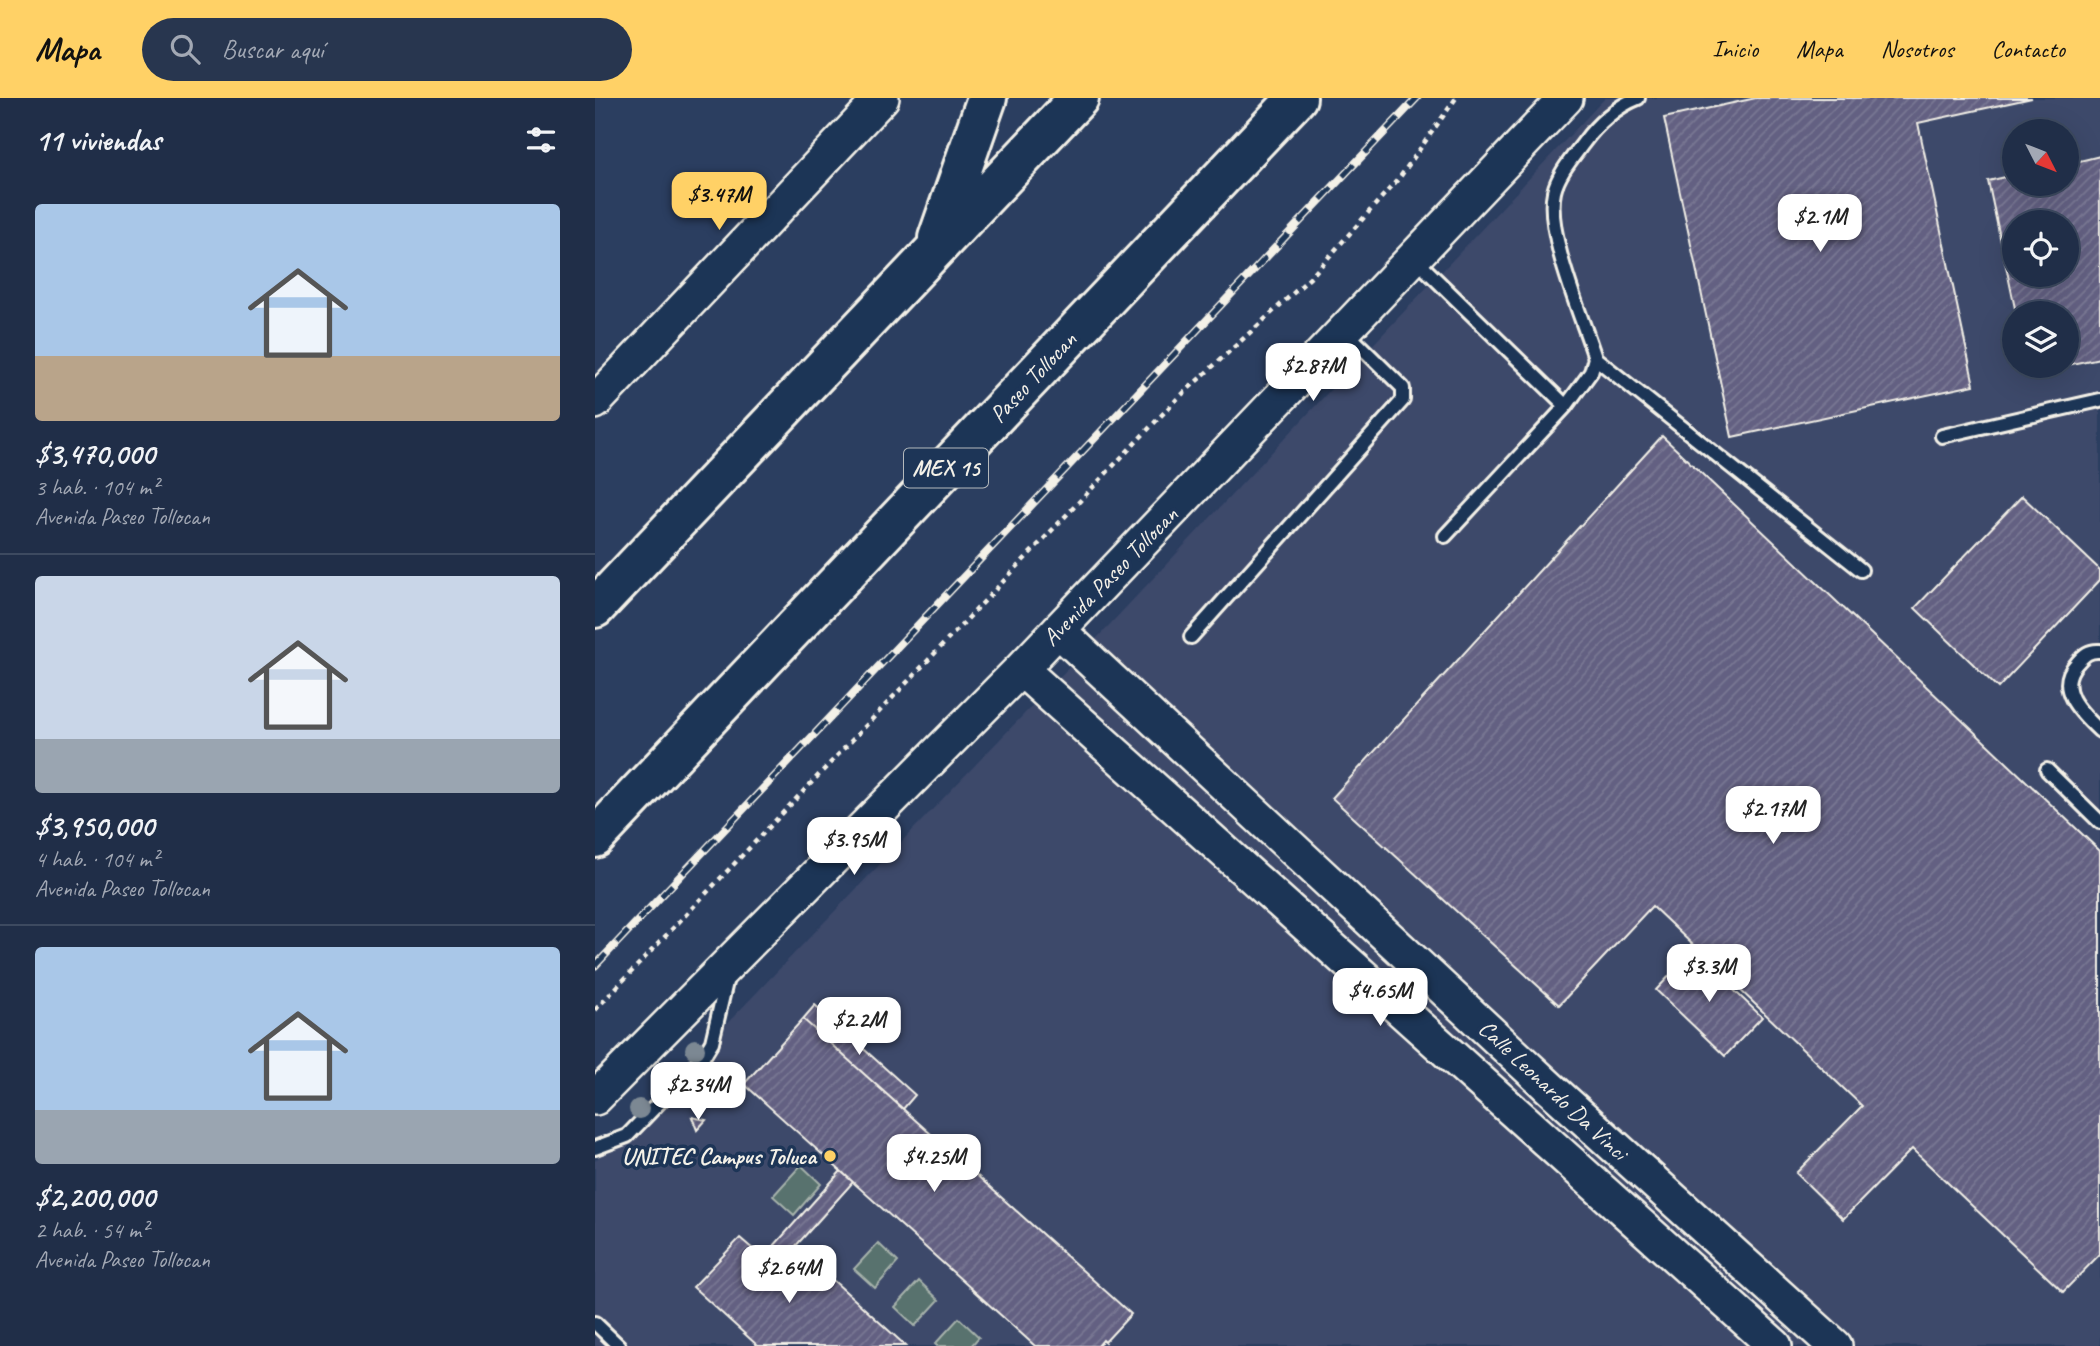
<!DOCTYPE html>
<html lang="es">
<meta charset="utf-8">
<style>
:root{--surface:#202e48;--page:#28364f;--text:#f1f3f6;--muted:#a2a8b4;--line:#3d4a60;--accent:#ffd166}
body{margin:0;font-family:Caveat,sans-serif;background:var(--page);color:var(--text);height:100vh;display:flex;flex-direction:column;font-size:26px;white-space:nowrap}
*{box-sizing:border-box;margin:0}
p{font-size:23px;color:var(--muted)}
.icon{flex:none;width:38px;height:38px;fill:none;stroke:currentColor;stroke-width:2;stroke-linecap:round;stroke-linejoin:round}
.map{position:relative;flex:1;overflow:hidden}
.details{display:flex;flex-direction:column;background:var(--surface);width:595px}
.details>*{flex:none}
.needle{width:46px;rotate:132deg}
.tools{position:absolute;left:1407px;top:21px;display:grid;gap:14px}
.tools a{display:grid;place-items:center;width:77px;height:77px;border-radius:50%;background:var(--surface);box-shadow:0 7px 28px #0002,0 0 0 2px var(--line);font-size:35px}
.price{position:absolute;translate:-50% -60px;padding:0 16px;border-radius:14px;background:#fff;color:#222;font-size:23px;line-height:46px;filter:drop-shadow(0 2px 4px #0008)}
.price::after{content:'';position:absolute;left:50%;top:42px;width:21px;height:16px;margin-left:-10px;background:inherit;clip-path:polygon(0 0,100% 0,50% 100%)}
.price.active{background:var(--accent);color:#111}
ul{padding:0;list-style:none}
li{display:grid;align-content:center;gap:14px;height:371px;padding:0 35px}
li+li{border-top:2px solid var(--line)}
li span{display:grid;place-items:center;height:217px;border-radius:7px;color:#555}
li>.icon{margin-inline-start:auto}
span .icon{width:126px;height:126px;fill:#fffc;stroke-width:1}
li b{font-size:30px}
h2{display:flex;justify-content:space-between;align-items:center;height:84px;padding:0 35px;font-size:30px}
header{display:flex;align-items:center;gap:42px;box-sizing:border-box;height:98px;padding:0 35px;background:var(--accent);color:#111}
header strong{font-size:33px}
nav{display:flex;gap:38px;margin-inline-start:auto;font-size:24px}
.search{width:490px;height:63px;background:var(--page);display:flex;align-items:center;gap:18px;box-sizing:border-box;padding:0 24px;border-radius:38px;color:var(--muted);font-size:26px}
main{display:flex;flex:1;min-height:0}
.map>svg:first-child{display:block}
</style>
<header>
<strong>Mapa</strong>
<div class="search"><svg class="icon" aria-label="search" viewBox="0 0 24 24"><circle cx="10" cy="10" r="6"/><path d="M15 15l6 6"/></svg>Buscar aquí</div>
<nav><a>Inicio</a><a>Mapa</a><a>Nosotros</a><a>Contacto</a></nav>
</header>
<main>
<section class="details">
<h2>11 viviendas<svg class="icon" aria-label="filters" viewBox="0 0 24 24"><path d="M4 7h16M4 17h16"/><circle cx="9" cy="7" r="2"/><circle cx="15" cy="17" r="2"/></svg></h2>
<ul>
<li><span style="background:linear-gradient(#a9c7e8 70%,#b9a48a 0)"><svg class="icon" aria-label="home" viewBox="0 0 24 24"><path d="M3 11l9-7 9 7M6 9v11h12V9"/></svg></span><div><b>$3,470,000</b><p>3 hab. · 104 m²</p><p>Avenida Paseo Tollocan</p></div></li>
<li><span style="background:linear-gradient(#c9d6e8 75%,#9aa5b1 0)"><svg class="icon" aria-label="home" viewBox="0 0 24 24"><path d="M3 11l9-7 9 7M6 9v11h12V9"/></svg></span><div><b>$3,950,000</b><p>4 hab. · 104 m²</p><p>Avenida Paseo Tollocan</p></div></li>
<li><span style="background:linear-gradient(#a9c7e8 75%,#9aa5b1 0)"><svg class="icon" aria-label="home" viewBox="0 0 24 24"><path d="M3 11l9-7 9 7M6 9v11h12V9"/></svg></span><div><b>$2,200,000</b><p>2 hab. · 54 m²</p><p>Avenida Paseo Tollocan</p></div></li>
</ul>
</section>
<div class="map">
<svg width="1505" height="1248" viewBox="0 0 1505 1248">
<defs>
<pattern id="building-hatch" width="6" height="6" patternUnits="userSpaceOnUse" patternTransform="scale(1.75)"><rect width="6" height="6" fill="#636182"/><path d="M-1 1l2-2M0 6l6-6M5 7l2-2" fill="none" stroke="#7a7894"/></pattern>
</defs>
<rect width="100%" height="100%" fill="#2b3e60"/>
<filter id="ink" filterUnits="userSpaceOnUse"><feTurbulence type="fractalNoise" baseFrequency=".0143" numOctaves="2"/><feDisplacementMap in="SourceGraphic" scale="14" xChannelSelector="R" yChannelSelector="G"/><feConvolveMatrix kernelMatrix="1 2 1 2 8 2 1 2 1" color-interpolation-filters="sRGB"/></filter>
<g filter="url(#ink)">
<path fill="#3c486a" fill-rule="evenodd" d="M1010,0h495v1248h-1505v-185l502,-523zM1419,33h53v53h-53zM1419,124h53v53h-53zM1419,215h53v53h-53z"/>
<path fill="#59726e" stroke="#a6b2ab" stroke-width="2" d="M206,1067l20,19 -27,31 -21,-19z
M283,1145l20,19 -23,26 -21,-19z
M324,1183l20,19 -24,26 -20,-19z
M364,1220l20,19 -8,9h-34l-2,-2z"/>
<path fill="url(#building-hatch)" stroke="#f4f1e8" stroke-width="2" fill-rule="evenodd" d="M1161,0h276l-114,25 56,262 -242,52 -68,-319z
M1505,58v202l-33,7v-52h-51l-28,-132 26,-6v9h53v-20zM1419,124h53v53h-53z
M1432,268h36l-35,7z
M1067,338l438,415v403l-37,38 -151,-143 -69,70 -47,-46 66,-67 -210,-200 -93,99 -227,-207z
M1427,398l78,74v10l-102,108 -83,-80z
M1098,853l69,66 -37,39 -69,-66z
M220,907l100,90 -12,14 -100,-90z
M208,921l328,295 -26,28 -2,-2 -5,6h-63l-291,-262z
M97,1019l14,3 -9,10z
M246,1073l12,11 -85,95 -12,-11z
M145,1140l14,12 -7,8 30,27 27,-31 102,92h-148l-65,-59z"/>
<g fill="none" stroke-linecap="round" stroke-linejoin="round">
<g stroke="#f4f1e8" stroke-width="18">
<path id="service" d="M820,161l151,147 -121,130
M1000,260l266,212
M971,308l25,-34 4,-14c-13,-41 -50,-126 -41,-166 4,-18 19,-35 30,-50 13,-18 33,-36 54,-44
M1347,338l158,-36
M596,539l212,-237v-12l-58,-57
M1505,553c-11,-1 -16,4 -23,12 -23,25 4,50 23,68
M1452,672l53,52
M0,1050l32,-12 76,-79 9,-15 15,-64
M0,1225l24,23"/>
</g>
<g stroke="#f4f1e8" stroke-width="38">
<path id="secondary" d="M0,304l287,-304
M463,532l492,458 285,258
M426,571l754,677
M0,1000l426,-429 545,-571"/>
</g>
<g stroke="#f4f1e8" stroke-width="44">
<path id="trunk" d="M343,140l49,-140
M0,510l484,-510
M0,740l702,-740"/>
</g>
<path stroke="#f4f1e8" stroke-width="4.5" stroke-dasharray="5 5" stroke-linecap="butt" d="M0,912l581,-610 135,-123 89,-100 56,-79"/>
<use href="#service" stroke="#1d3557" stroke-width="12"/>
<use href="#secondary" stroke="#1d3557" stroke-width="33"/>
<use href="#trunk" stroke="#1d3557" stroke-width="38"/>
<g stroke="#f4f1e8" stroke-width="8">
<path id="rail" d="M0,868l822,-868"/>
</g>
<use href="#rail" stroke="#1d3557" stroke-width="5" stroke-dasharray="16" stroke-linecap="butt"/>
</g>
<g fill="#7c8893">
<circle cx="100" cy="951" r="10"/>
<circle cx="71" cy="982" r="10"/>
<circle cx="44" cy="1011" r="10"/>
</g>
</g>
<circle fill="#ffd166" stroke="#1d3557" stroke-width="2.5" cx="235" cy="1058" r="7"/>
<g text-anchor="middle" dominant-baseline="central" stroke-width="7" stroke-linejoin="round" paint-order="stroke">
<rect fill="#1d3557" stroke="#b4b9bc" stroke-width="2" x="309" y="350.5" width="84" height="39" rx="5"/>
<g font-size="23" font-weight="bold" fill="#f4f1e8">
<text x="351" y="370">MEX 15</text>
</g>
<g font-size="24" fill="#f4f1e8" stroke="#1d3557">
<text transform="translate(438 279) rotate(-47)">Paseo Tollocan</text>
<text transform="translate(515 478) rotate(-46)">Avenida Paseo Tollocan</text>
<text transform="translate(958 992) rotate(43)">Calle Leonardo Da Vinci</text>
</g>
<g font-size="24" font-weight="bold" fill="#f4f1e8" stroke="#1d3557" text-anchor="end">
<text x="221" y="1058">UNITEC Campus Toluca</text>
</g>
</g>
</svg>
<div class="tools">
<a><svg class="needle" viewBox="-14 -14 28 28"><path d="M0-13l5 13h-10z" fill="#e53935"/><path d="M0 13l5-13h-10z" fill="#a2a8b4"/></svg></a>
<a><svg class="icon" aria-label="locate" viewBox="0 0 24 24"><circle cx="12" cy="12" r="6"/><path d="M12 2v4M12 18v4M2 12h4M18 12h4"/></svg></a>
<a><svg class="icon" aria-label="layers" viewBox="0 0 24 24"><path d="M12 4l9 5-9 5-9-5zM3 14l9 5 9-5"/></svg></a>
</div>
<b class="price active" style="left:124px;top:134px">$3.47M</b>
<b class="price" style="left:1225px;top:156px">$2.1M</b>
<b class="price" style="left:718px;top:305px">$2.87M</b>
<b class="price" style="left:1178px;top:748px">$2.17M</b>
<b class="price" style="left:259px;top:779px">$3.95M</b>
<b class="price" style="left:1114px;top:906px">$3.3M</b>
<b class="price" style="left:785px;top:930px">$4.65M</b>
<b class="price" style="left:264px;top:959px">$2.2M</b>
<b class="price" style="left:103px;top:1024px">$2.34M</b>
<b class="price" style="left:339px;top:1096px">$4.25M</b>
<b class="price" style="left:194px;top:1207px">$2.64M</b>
</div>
</main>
